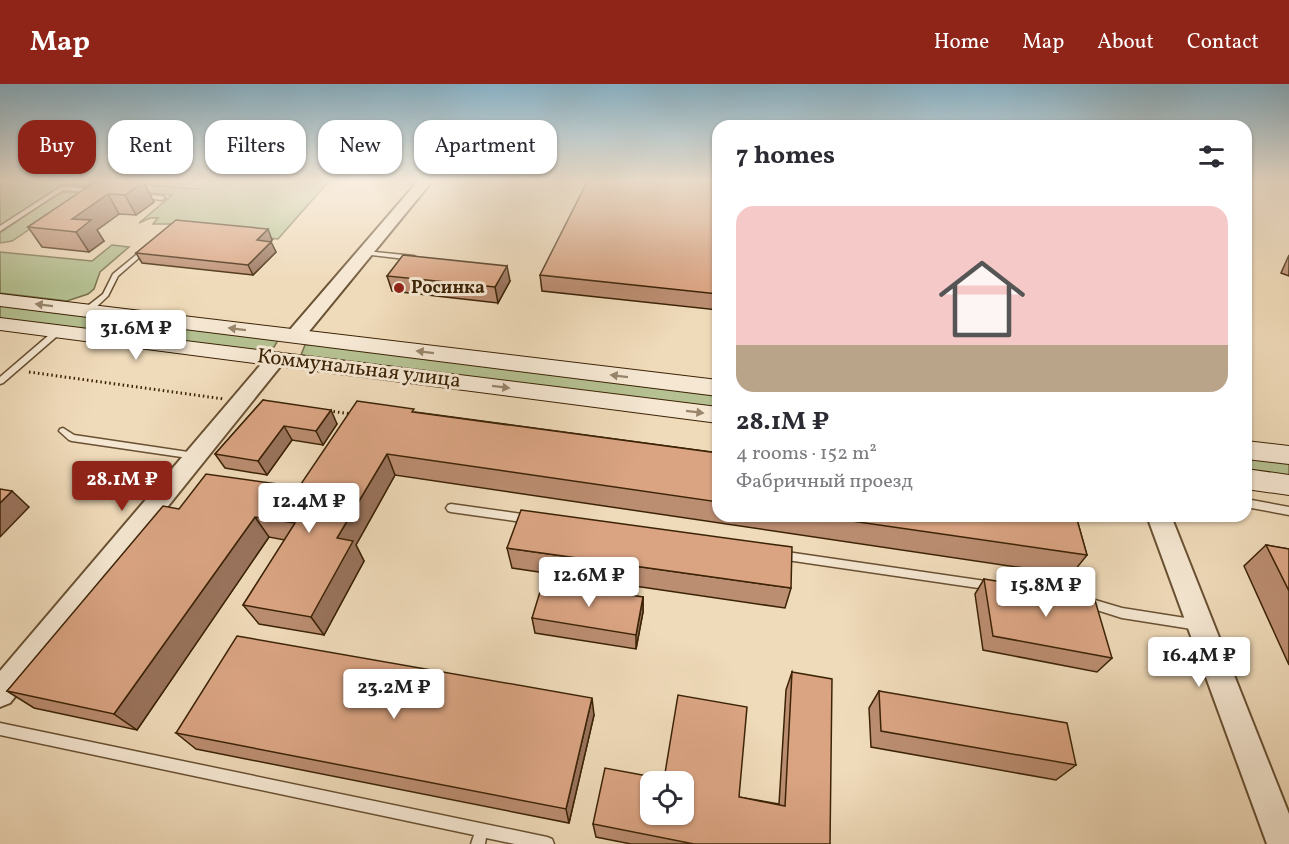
<!DOCTYPE html>
<meta charset="utf-8">
<style>
:root{--surface:#fff;--page:#f2f2f3;--text:#2b2b33;--muted:#7c7c81;--line:#e1e1e2;--accent:#8f2418}
body{margin:0;font-family:Vollkorn,serif;background:var(--page);color:var(--text);height:100vh;display:flex;flex-direction:column;font-size:22px;white-space:nowrap}
*{box-sizing:border-box;margin:0}
p{font-size:20px;color:var(--muted)}
.icon{flex:none;width:33px;height:33px;fill:none;stroke:currentColor;stroke-width:2;stroke-linecap:round;stroke-linejoin:round}
.map{position:relative;flex:1;overflow:hidden}
.side{position:absolute;left:712px;top:36px;width:540px;height:402px;display:flex;flex-direction:column;background:var(--surface);border-radius:18px;box-shadow:0 2px 4px #0004}
.side>*{flex:none}
.top-card{position:absolute;left:18px;top:36px;width:570px;height:54px;display:flex;gap:12px}
.buttons{position:absolute;left:640px;top:687px;display:grid;gap:12px}
.buttons a{display:grid;place-items:center;width:54px;height:54px;border-radius:12px;background:var(--surface);box-shadow:0 2px 4px #0004;font-size:30px}
.price{position:absolute;translate:-50% -51px;padding:0 14px;border-radius:6px;background:#fff;color:#222;font-size:20px;line-height:39px;filter:drop-shadow(0 2px 3px #0008)}
.price::after{content:'';position:absolute;left:50%;top:36px;width:18px;height:14px;margin-left:-9px;background:inherit;clip-path:polygon(0 0,100% 0,50% 100%)}
.price.current{background:var(--accent);color:#fff}
ul{padding:0;list-style:none}
li{display:grid;align-content:center;gap:12px;height:318px;padding:0 24px}
li+li{border-top:2px solid var(--line)}
li span{display:grid;place-items:center;height:186px;border-radius:18px;color:#555}
li>.icon{margin-inline-start:auto}
span .icon{width:108px;height:108px;fill:#fffc;stroke-width:1}
li b{font-size:26px}
h2{display:flex;justify-content:space-between;align-items:center;height:72px;padding:0 24px;font-size:26px}
.tag{padding:0 21px;border-radius:18px;background:var(--surface);box-shadow:0 2px 4px #0004;font-size:21px;line-height:54px}
.tag.current{background:var(--accent);color:#fff}
header{display:flex;align-items:center;gap:36px;box-sizing:border-box;height:84px;padding:0 30px;background:var(--accent);color:#fff}
header strong{font-size:28px}
nav{display:flex;gap:33px;margin-inline-start:auto;font-size:21px}
.map>svg:first-child{display:block}
</style>
<header>
<strong>Map</strong>
<nav><a>Home</a><a>Map</a><a>About</a><a>Contact</a></nav>
</header>
<div class="map">
<svg width="1289" height="760" viewBox="0 0 1289 760">
<rect width="100%" height="100%" fill="#efdab9"/>
<filter id="stains"><feTurbulence type="fractalNoise" baseFrequency=".00333" numOctaves="4"/><feColorMatrix values="0 0 0 0 .2 0 0 0 0 .09 0 0 0 0 .02 0 0 0 .5 -.17"/></filter>
<radialGradient id="worn" r=".72"><stop offset=".6" stop-color="#630" stop-opacity="0"/><stop offset="1" stop-color="#630" stop-opacity=".3"/></radialGradient>
<path fill="#b5c192" stroke="#78724c" stroke-width="1.5" d="M0,96h86l112,9 12,-9 119,1 -51,58 -97,-9 -2,-6h-26l5,-6h-8l-11,5 33,-28 -106,-11 -66,44z
M73,108l10,1 -71,48 -12,2v-10l59,-40z
M112,161l17,2 -29,25 -6,17 -6,5 -21,7 -67,-8v-41l92,9z
M0,220l277,36v2l-3,5 -13,4 -261,-32z
M318,259l400,50v16l-417,-54 4,-10z
M1247,372l42,5v19l-42,-6z"/>
<g fill="none" stroke-linecap="round" stroke-linejoin="round">
<g stroke="#695133" stroke-width="3">
<path id="service" d="M62,102l32,3 3,2 -3,2 -31,-3 -63,41v-5z
M140,110l22,2 3,2 -3,2 -24,-3v-2z
M147,162l2,1v2l-31,27 -10,20 -17,16h-6v-4l18,-14 10,-20z
M365,167l49,5 3,2 -3,2 -51,-6 -1,-1z
M56,245h3l4,2 -60,52 -3,1v-7z
M63,344l11,7 121,18 4,3 -4,3 -123,-18 -3,-1 -10,-9 1,-2z
M1246,415l43,8v8l-43,-8z
M451,420l78,11 3,1 2,3 -2,3 -3,1 -78,-11 -3,-1 -2,-3 2,-3z
M780,467l212,31 4,1 1,3 -1,3 -4,1 -212,-31 -4,-1 -1,-3 1,-3z
M1085,513l37,11 76,12 4,2 1,3 -1,3 -4,2 -76,-12 -41,-13 -1,-3 1,-3z
M0,639l547,114 5,2 2,5h-39l-29,-6 -1,6h-14l3,-9 -474,-100z"/>
</g>
<g stroke="#695133" stroke-width="4">
<path id="tertiary" d="M419,96h14l-131,160h-14l-2,-4 2,-4z
M276,269l7,2 3,4 -3,4 -273,340 -10,4v-36l269,-316z
M1147,432h24l118,298v30h-22z"/>
</g>
<g stroke="#3c2306" stroke-width="2">
<path id="secondary" d="M0,210l718,86v16l-718,-90z
M0,234l718,89v16l-718,-93z
M1246,357l43,5v18l-43,-5z
M1246,385l43,6v20l-43,-6z"/>
</g>
<path stroke="#3c2306" stroke-width="3" stroke-dasharray="1.5 3" stroke-linecap="butt" d="M29,288l195,27
M329,327l23,3"/>
<use href="#service" fill="#f5e7d2" fill-rule="evenodd"/>
<use href="#tertiary" fill="#f5e7d2" fill-rule="evenodd"/>
<use href="#secondary" fill="#f5e7d2" fill-rule="evenodd"/>
</g>
<path fill="#bb8d71" stroke="#3c2306" stroke-width="1.5" d="M98,96l45,2 11,20 -18,13 -17,-1 -22,16 7,11 -15,11 -47,-5 -14,-20z
M718,96v130l-176,-19 -2,-16z
M272,156l-1,1v1l5,10 -23,23 -111,-12 -6,-10z
M1289,171v21l-8,-3z
M387,192l123,5 -12,22 -106,-12z
M263,316l74,24 -14,21 -31,-5 -25,35 -42,-7 -10,-14z
M415,328l303,41v63h358l11,39 -16,20 -676,-100 -39,70 8,16 -40,74 -65,-11 -16,-19 42,-65 -16,-3 -132,193 -103,-22 -27,-17 172,-182 120,-22z
M1266,461l23,4v116l-45,-99z
M507,464l284,40 -6,20 -273,-40z
M984,495l128,79 -15,14 -114,-22 -8,-56z
M643,513v15l-7,37 -101,-16 -3,-15z
M792,588l38,172h-199l-35,-7 -3,-13 146,-27 40,7 7,-114z
M879,607l197,74 -20,15 -185,-33 -2,-39z
M594,631l-25,108 -373,-74 -20,-16z"/>
<path fill="#99735c" stroke="#3c2306" stroke-width="1.5" d="M143,98l11,20 -18,13 -11,-20z
M108,110l11,20 -22,16 7,11 -15,11 -13,-20 -4,-13z
M268,145l4,11 -11,10 -4,-10z
M271,158l5,10 -23,23 -5,-10z
M507,182l3,15 -12,22 -3,-16z
M331,326l6,14 -14,21 -7,-14z
M284,342l8,14 -25,35 -9,-14z
M387,370l8,21 -39,70 8,16 -40,74 -13,-18 26,-79z
M12,407l17,16 -29,30v-34z
M255,433l14,20 -132,193 -23,-16z
M643,513v15l-7,37v-14z
M592,614l2,17 -25,108 -3,-14z"/>
<path fill="#daa483" stroke="#3c2306" stroke-width="1.5" fill-rule="evenodd" d="M98,96h19l26,2 -18,13 -17,-1 -36,25 19,1 -15,12 -48,-5z
M588,96h130v114l-178,-19z
M176,136l92,9 -11,11 14,2 -23,23 -112,-12z
M403,171l104,11 -12,21 -108,-11z
M263,316l68,10 -15,21 -32,-5 -26,35 -43,-7z
M357,317l57,8 -2,3 306,41v49l-331,-48 -50,84 16,3 -42,76 -68,-12 52,-82 -40,-6 -141,197 -107,-23 156,-185 16,3 27,-35 93,13z
M0,405l12,2 -12,12z
M521,426l271,37 -1,41 -284,-40z
M817,432h259l11,39z
M1266,461l23,4v42z
M984,495l110,18 18,61 -119,-22z
M543,498l100,15 -7,38 -104,-17z
M237,552l355,62 -26,111 -390,-76z
M792,588l40,7 -2,165h-136l-101,-20 12,-56 59,11 14,-84 69,12 -8,90 46,9zM651,698h33v32h-33z
M879,607l188,32 9,42 -195,-34z"/>
<defs><path id="oneway-solid" d="M-6-.8H1V-3.2L6.5 0L1 3.2V.8H-6Z" transform="scale(1.5)"/></defs>
<g fill="#98856c">
<use href="#oneway-solid" transform="translate(44 221) rotate(-173)"/>
<use href="#oneway-solid" transform="translate(237 245) rotate(-173)"/>
<use href="#oneway-solid" transform="translate(425 268) rotate(-173)"/>
<use href="#oneway-solid" transform="translate(619 292) rotate(-173)"/>
<use href="#oneway-solid" transform="translate(501 303) rotate(7)"/>
<use href="#oneway-solid" transform="translate(695 328) rotate(7)"/>
</g>
<linearGradient id="sky" x2="0" y2="1"><stop stop-color="#89b7cf"/><stop offset="0.48" stop-color="#f8eee0"/><stop offset="1" stop-color="#f8eee0" stop-opacity="0"/></linearGradient>
<rect width="1289" height="202" fill="url(#sky)"/>
<circle fill="#8f2418" stroke="#f5e7d2" stroke-width="2" cx="399" cy="204" r="6"/>
<g text-anchor="middle" dominant-baseline="central" stroke-width="6" stroke-linejoin="round" paint-order="stroke">
<g font-size="18" font-weight="bold" fill="#3c2306" stroke="#f5e7d2" text-anchor="start">
<text x="411" y="204">Росинка</text>
</g>
<g font-size="21" fill="#3c2306" stroke="#f5e7d2">
<text transform="translate(359 285) rotate(7)">Коммунальная улица</text>
</g>
</g>
<rect width="100%" height="100%" filter="url(#stains)"/>
<rect width="100%" height="100%" fill="url(#worn)"/>
</svg>
<div class="buttons">
<a><svg class="icon" aria-label="locate" viewBox="0 0 24 24"><circle cx="12" cy="12" r="6"/><path d="M12 2v4M12 18v4M2 12h4M18 12h4"/></svg></a>
</div>
<b class="price" style="left:136px;top:277px">31.6M ₽</b>
<b class="price current" style="left:122px;top:428px">28.1M ₽</b>
<b class="price" style="left:309px;top:450px">12.4M ₽</b>
<b class="price" style="left:589px;top:524px">12.6M ₽</b>
<b class="price" style="left:1046px;top:534px">15.8M ₽</b>
<b class="price" style="left:1199px;top:604px">16.4M ₽</b>
<b class="price" style="left:394px;top:636px">23.2M ₽</b>
<div class="top-card">
<a class="tag current">Buy</a>
<a class="tag">Rent</a>
<a class="tag">Filters</a>
<a class="tag">New</a>
<a class="tag">Apartment</a>
</div>
<section class="side">
<h2>7 homes<svg class="icon" aria-label="filters" viewBox="0 0 24 24"><path d="M4 7h16M4 17h16"/><circle cx="9" cy="7" r="2"/><circle cx="15" cy="17" r="2"/></svg></h2>
<ul>
<li><span style="background:linear-gradient(#f6c9c9 75%,#b9a48a 0)"><svg class="icon" aria-label="home" viewBox="0 0 24 24"><path d="M3 11l9-7 9 7M6 9v11h12V9"/></svg></span><div><b>28.1M ₽</b><p>4 rooms · 152 m²</p><p>Фабричный проезд</p></div></li>
</ul>
</section>
</div>
